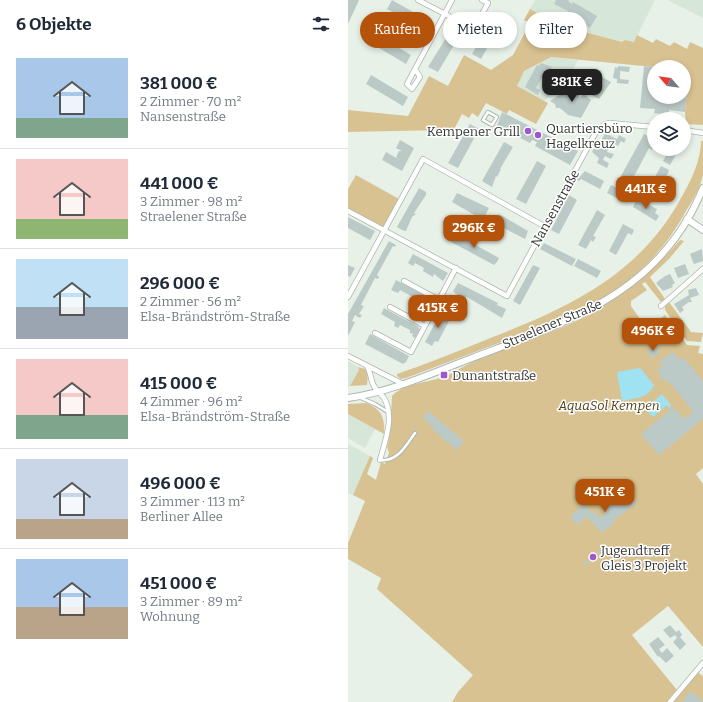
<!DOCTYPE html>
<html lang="de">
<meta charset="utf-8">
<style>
:root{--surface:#fff;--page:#f2f2f3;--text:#1f2937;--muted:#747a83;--line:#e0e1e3;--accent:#b45309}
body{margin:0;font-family:Bitter,serif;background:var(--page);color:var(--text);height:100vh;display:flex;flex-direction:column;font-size:15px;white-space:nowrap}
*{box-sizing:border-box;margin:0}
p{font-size:13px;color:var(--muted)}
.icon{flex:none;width:22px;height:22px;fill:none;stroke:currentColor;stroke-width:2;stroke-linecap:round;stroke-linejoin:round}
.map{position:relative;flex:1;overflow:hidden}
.details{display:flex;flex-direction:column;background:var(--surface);width:348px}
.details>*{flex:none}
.guide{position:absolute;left:12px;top:12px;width:283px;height:36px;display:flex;gap:8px}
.needle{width:26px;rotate:298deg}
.buttons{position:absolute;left:299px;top:60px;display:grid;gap:8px}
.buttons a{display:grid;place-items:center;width:44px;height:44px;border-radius:50%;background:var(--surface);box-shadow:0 2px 6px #0003;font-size:20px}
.price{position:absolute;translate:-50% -34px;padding:0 9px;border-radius:8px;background:var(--accent);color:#fff;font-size:13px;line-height:26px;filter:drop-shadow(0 1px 2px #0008)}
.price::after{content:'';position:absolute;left:50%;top:24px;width:12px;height:9px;margin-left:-6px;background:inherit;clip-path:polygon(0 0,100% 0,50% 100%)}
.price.on{background:#222;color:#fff}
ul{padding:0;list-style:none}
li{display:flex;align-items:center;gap:12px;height:100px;padding:0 16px}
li+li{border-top:1px solid var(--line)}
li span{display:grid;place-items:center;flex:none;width:112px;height:80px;border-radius:0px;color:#555}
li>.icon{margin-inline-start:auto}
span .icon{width:48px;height:48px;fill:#fffc;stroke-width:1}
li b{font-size:17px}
h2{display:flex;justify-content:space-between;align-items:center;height:48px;padding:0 16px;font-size:17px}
.tag{padding:0 14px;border-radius:18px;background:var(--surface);box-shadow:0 2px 6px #0003;font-size:14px;line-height:36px}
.tag.on{background:var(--accent);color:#fff}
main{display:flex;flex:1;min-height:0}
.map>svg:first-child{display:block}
</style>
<main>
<section class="details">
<h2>6 Objekte<svg class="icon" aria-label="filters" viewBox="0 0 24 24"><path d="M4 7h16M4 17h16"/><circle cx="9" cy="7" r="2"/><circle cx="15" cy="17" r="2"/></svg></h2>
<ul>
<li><span style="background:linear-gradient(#a9c7e8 75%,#7fa58c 0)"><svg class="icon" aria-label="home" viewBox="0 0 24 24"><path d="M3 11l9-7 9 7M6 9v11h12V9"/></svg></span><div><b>381 000 €</b><p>2 Zimmer · 70 m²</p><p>Nansenstraße</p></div></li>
<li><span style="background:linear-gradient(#f6c9c9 75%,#8fb573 0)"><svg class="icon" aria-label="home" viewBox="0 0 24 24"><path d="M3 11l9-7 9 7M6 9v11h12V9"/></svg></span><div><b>441 000 €</b><p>3 Zimmer · 98 m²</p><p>Straelener Straße</p></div></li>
<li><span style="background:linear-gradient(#bfe0f5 60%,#9aa5b1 0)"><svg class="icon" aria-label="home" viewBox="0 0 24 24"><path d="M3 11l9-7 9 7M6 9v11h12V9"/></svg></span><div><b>296 000 €</b><p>2 Zimmer · 56 m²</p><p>Elsa-Brändström-Straße</p></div></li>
<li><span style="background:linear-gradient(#f6c9c9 70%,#7fa58c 0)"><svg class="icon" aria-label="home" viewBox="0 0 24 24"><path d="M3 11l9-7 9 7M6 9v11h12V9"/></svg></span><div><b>415 000 €</b><p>4 Zimmer · 96 m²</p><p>Elsa-Brändström-Straße</p></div></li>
<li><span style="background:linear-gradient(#c9d6e8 75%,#b9a48a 0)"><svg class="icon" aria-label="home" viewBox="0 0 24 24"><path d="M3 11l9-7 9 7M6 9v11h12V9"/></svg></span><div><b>496 000 €</b><p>3 Zimmer · 113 m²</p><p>Berliner Allee</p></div></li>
<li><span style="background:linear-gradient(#a9c7e8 60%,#b9a48a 0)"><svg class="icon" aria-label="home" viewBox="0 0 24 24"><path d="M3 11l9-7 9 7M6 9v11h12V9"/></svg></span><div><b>451 000 €</b><p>3 Zimmer · 89 m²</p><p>Wohnung</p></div></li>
</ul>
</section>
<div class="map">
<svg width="355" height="702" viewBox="0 0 355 702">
<rect width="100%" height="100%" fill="#e7f1e8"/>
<path fill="#d6e6d8" d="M187,0h120l-21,42h-12l-63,-17 -29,-16z
M320,0h35v18l-36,-18z
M203,57l27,3 -12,22 -22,19 -28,-15 8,-15z
M0,361l10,6 1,3 -9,16 -2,1z
M0,414l27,15 -10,19 -17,-10z
M0,444l22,12 -17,39 -5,-2z"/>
<path fill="#d9c291" d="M182,9l29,16 63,17 3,-2 9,2 3,-7 16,8 3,-4 14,7 4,-4 13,7 3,-7 13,6v77l-17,-1 -1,-12 4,-41 -5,-1v-3h-30l-103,-10 -27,14 -7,15 31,17 -12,21 -27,-14 -2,4 -21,-11 -8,14 -6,-4 -3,5 -7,-4 -11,21 -9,-5 -94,2v-22l60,6 21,-40 19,10 16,-31 27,15 22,-15 17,-32 -6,-3z
M353,141h2c0,11 0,24 0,34 -3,13 -10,25 -17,36 -29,53 -67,82 -121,107l-159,60 -5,1 -4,-3v-2c32,-11 64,-24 96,-37 77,-30 147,-63 188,-139 10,-17 20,-38 20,-57z
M8,175l43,24 -15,27 -2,1 -34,-18v-20z
M332,240l4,1 -15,18 -19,18 15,22 -4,3 -16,-20 -3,2 5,6 -16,11v5l16,23 18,-14 22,30 13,1 -2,7 5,1v114l-7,6 7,10v163l-35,-41 -36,29 45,55 -9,12h-216l6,-10 15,-17 -96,-86 4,-11 -33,-19v-16l17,-42 -12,-6 17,-39 3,2 -6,16 9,6 5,-18 4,2 4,-11 -2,-6 3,-15 2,-36c13,-14 38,-13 54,-20 12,-6 23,-13 35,-18 32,-13 66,-23 97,-38 39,-20 73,-46 102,-80z
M321,302l22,30 12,1 -2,9 -14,-1 -22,-31v-5z
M10,367l7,2 3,4 -1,12 -17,1 9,-16z
M18,403c16,6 19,15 18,31l-36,-20v-10z
M349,672l6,4v26h-30z"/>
<path fill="#9fe3f3" d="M292,368l14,17c-6,14 -19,13 -32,16l-5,-29z
M314,394l9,11 -2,3 -2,-3 -14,12 -8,-8z"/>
<path fill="#bccac7" d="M0,0h11l-11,24z
M44,0l37,21 -4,9 -38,-21z
M208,0h13l-1,1 4,3 1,-2 24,14 -7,12 -24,-14 2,-3 -14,-7z
M147,14l9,4 -23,41 -9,-5z
M103,30l9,5 -22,37 -10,-5z
M26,33l37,22 -5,9 -37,-22z
M193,63l11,4 -3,5 -3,-2 -10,18 4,2 -2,5 -13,-8 12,-22 2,1z
M270,66l12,1 -1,5 -9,-1v8l9,1 -1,4 -11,-1v-4l-4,-1 2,-11 3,1z
M296,66l10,1v30h30v-27l5,1 -4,41 -16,-2v5l-15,-2 1,-4 -15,-1z
M23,75l37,22 -5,9 -37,-22z
M252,76l11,6 -12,17 -13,-7 4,-7 4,2z
M222,88l9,6v4l5,-4 7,6 -10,18 -13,-3 -8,-7h-4l-1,-4 -5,-3z
M154,112l76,39 -8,14 -35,-19 2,-4 -5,-2 -2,3 -33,-17z
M122,124l9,5 -21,39 -10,-5z
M257,133l12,6 2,-4 7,4 -2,4 -3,-2 -3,5 -3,-2 -3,4 -3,-1 -2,5 7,2 -3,5 -6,-3 -2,4 6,3 -2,5 -10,-5 2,-5 -7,-6 5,-10 5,2 2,-4 -2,-1z
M296,134l10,6 -3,4 3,2 -2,4 -3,-2 -18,34 -10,-6z
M52,140l14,8 -12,23 -20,-11 4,-8 12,7 -2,-2 3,-6h3l-6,-3z
M156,142l9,5 -13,22h1l-4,8 -1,-1 -4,11 -10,-6z
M322,149h9l-9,16 -7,-4z
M189,161l9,5 -20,38 -10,-5z
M313,166l8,4 -1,3 -12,22 -9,-4z
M237,171l19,10 -4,8 -19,-10 -2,2 -2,-1z
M263,185l20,10 -4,8 -20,-10z
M71,188l7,4v3l-12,18 2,1 -4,3 -6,14 -4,-1 -5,-3z
M109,193l32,15 -6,12 -31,-18z
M221,195l8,5 -18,34 -8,-4z
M289,199l20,10 -2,4 4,3 -3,5 -23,-14z
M249,210l8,5 -12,21 3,1 -3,5 -2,-2 -5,9 -8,-4z
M151,214l29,17 -3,8 -31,-16z
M0,217l27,14 -5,9 -22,-12z
M275,224l11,6 -2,5 -4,-2 -12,22 -7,-4z
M106,233l45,25 -2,4 -3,3 -41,-22 -3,-2z
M41,241l7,4 -1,2 -2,-1 -16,29 2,2 -1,2 -3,-1 -14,27 3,1 -5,8 3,1 -2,3 -5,-3 -3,6 3,1 -7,14v-22z
M196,243l32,16 -4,7 -32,-17z
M354,249l1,12 -9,3 -4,-10z
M65,254l35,19 -5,8 -9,-7 -1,3 -10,-6 1,-3 -9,-5 -2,3 -5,-3z
M230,259l23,12 -4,7 -23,-12z
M337,264l4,10 -11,4 -4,-10z
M0,265l7,3 -5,9 -2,-1z
M185,265l7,3 -20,37 -7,-4z
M322,274l5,9 -3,2 1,2 -10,4 -7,-8 6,-5 1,1v-2z
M48,280l39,21 -3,7 -2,-2 -2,3 -5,-2 -5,-3 2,-3 -20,-11 -2,3 -7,-3z
M110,283l40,20 -1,2 9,4 -4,9 -35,-21 -4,1 -7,-4 -3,-3z
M348,288l3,7 -9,3 2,4h-3l-7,5 2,3 -4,3 -6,-9 15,-9 -1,-5z
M36,308l35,19 -1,1 2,1 -5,9 -3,-2 1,-2 -3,-1v-3l-10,-5 -2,3 -4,-2 1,-4 -14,-8z
M94,310l7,4 -3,5 3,2 -11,21 -3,-1 -3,5 -7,-4z
M22,334l39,22 -3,6 -3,2 -38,-20z
M306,345l6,7 -8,6 -5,-7z
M325,352l7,8 3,-3 20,24v38l-44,36 -18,-21 29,-24 -2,-2 4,-2 12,13 9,-7 -24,-31 -3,2 -3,-7 -3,3 -2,-2 3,-3 -4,-5 8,-6 -3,1 -3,-3z
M80,411l36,30 -7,9 -24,-20 1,-2 -11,-10z
M280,492l9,11 -24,18 1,2 -12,10 -15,-16 -10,8 -7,-8 14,-13 8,9 2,-2 5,7 9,-7 -1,-2z
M253,549l1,2 -17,14 -2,-2z
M322,625l6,7 3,-2 3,5 -2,2 6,7 -6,6 -7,-8 4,-4 -2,-3 -5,3 -7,-8z
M310,637l7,8 -6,4 3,4 5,-5 7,8 -8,7 -7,-7 -1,1 -9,-13z
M342,691l13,10v1h-21z"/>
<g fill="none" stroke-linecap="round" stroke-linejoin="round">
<g stroke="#aeb8af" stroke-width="4.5">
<path id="lane" d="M140,112l9,5 -5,8 -9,-5z
M13,398l14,6 13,8
M32,460c18,2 26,-15 35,-27"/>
</g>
<g stroke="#aeb8af" stroke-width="6">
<path id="street" d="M70,0l56,29 14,-26 -6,-3
M67,69l5,8 -8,12 -5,-5 45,-84
M336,130l19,3
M0,211l159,85 89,-164 9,-8 5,-1 44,4
M56,281l35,19
M0,297l75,-138 121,67
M313,306l42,-37
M42,307l35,19
M27,333l36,19 45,-84
M0,356l55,28
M19,366c4,7 4,16 7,20 3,5 7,8 10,12 11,19 1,43 -4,62
M322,702l33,-39"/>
</g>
<g stroke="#aeb8af" stroke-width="8">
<path id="secondary" d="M339,219l16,11
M0,398c43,-6 84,-25 124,-40 97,-37 188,-64 231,-170"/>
</g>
<use href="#lane" stroke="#fff" stroke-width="2.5"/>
<use href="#street" stroke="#fff" stroke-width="4.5"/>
<use href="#secondary" stroke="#fff" stroke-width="6"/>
</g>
<g fill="#9e58cd" stroke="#fff" stroke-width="1.5">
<circle cx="180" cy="131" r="4"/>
<circle cx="190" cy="135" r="4"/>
<rect x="92" y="371" width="8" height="8" rx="2"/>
<circle cx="245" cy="557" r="4"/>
</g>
<g text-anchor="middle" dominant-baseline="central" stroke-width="3" stroke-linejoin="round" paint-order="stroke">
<g font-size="13" fill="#323632" stroke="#fff" text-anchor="start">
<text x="198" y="128">Quartiersbüro<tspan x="198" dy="15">Hagelkreuz</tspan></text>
<text x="172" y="131" text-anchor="end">Kempener Grill</text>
<text x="104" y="375">Dunantstraße</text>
<text x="253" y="550">Jugendtreff<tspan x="253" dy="15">Gleis 3 Projekt</tspan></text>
</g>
<g font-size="13" fill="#323632" stroke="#fff">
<text transform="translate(207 208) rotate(-61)">Nansenstraße</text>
<text transform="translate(204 324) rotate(-23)">Straelener Straße</text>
</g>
<g font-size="13" font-style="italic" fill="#4f3e15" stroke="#fff">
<text x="261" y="405">AquaSol Kempen</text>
</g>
</g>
</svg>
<div class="buttons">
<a><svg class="needle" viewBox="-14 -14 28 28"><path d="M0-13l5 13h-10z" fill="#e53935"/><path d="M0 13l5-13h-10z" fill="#747a83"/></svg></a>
<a><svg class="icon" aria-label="layers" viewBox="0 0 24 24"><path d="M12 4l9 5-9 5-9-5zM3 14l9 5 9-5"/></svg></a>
</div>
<b class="price on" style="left:224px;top:103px">381K €</b>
<b class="price" style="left:298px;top:210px">441K €</b>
<b class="price" style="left:126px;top:249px">296K €</b>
<b class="price" style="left:90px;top:329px">415K €</b>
<b class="price" style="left:305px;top:352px">496K €</b>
<b class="price" style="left:257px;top:513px">451K €</b>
<div class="guide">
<a class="tag on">Kaufen</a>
<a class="tag">Mieten</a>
<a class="tag">Filter</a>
</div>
</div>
</main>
